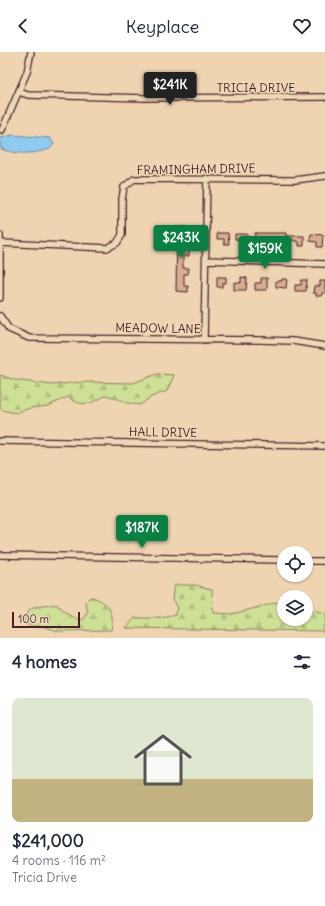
<!DOCTYPE html>
<meta charset="utf-8">
<style>
:root{--surface:#fff;--page:#f2f2f3;--text:#1f2937;--muted:#747a83;--accent:#0b8043}
body{margin:0;font-family:Delius,sans-serif;background:var(--page);color:var(--text);height:100vh;display:flex;flex-direction:column;font-size:15px;white-space:nowrap}
*{box-sizing:border-box;margin:0}
p{font-size:13px;color:var(--muted)}
.icon{flex:none;width:22px;height:22px;fill:none;stroke:currentColor;stroke-width:2;stroke-linecap:round;stroke-linejoin:round}
.map{position:relative;height:586px;overflow:hidden}
.details{display:flex;flex-direction:column;background:var(--surface);flex:1}
.details>*{flex:none}
.controls{position:absolute;left:277px;top:494px;display:grid;gap:8px}
.controls a{display:grid;place-items:center;width:36px;height:36px;border-radius:50%;background:var(--surface);box-shadow:0 1px 3px #0004;font-size:20px}
.scale{position:absolute;left:12px;bottom:10px;width:68px;box-sizing:border-box;padding-left:4px;border:2px solid #4a1f2b;border-top:0;font-size:11px;line-height:14px;white-space:nowrap;color:#4a1f2b;-webkit-text-stroke:3px #edd9b7;paint-order:stroke}
.price{position:absolute;translate:-50% -34px;padding:0 9px;border-radius:4px;background:var(--accent);color:#fff;font-size:13px;line-height:26px;filter:drop-shadow(0 1px 2px #0008)}
.price::after{content:'';position:absolute;left:50%;top:24px;width:12px;height:9px;margin-left:-6px;background:inherit;clip-path:polygon(0 0,100% 0,50% 100%)}
.price.selected{background:#222;color:#fff}
ul{padding:0;list-style:none}
li{display:grid;align-content:center;gap:8px;height:212px;padding:0 12px}
li span{display:grid;place-items:center;height:124px;border-radius:8px;color:#555}
li>.icon{margin-inline-start:auto}
span .icon{width:72px;height:72px;fill:#fffc;stroke-width:1}
li b{font-size:17px}
h2{display:flex;justify-content:space-between;align-items:center;height:48px;padding:0 12px;font-size:17px}
header{display:flex;justify-content:space-between;align-items:center;height:52px;padding:0 12px;background:var(--surface);font-size:18px;font-weight:600}
.map>svg:first-child{display:block}
</style>
<header><svg class="icon" aria-label="back" viewBox="0 0 24 24"><path d="M15 5l-7 7 7 7"/></svg>Keyplace<svg class="icon" aria-label="heart" viewBox="0 0 24 24"><path d="M12 20l-8-8c-3-5 5-10 8-4 3-6 11-1 8 4z"/></svg></header>
<div class="map">
<svg width="325" height="586" viewBox="0 0 325 586">
<defs>
<pattern id="forest-firs" width="22" height="20" patternUnits="userSpaceOnUse"><rect width="22" height="20" fill="#cde095"/><path d="M5 1l3.5 6h-7zM16 11l3.5 6h-7z" fill="#b2c081"/></pattern>
</defs>
<rect width="100%" height="100%" fill="#eed4b1"/>
<filter id="ink" filterUnits="userSpaceOnUse"><feTurbulence type="fractalNoise" baseFrequency=".025" numOctaves="2"/><feDisplacementMap in="SourceGraphic" scale="8" xChannelSelector="R" yChannelSelector="G"/><feConvolveMatrix kernelMatrix="1 2 1 2 8 2 1 2 1" color-interpolation-filters="sRGB"/></filter>
<g filter="url(#ink)">
<path fill="url(#forest-firs)" stroke="#8c8060" d="M157,322l17,1 -7,16 -16,6 -11,8 -12,-2 -21,-8c-16,8 -23,14 -39,2l-20,9 -18,2 -14,5 -14,-3 -2,-3v-32l15,5 36,5 31,-3 51,1z
M174,533h21l17,4 1,24 19,1 47,-12 5,4v13h22v-9l19,4v17l-199,-3 9,-10h26l15,-3 1,-7 -5,-10z
M92,545c17,5 23,16 19,33l-53,1 -16,-5h-12l-6,-3c0,-19 19,-16 33,-19 8,10 15,13 26,16l5,-7 -2,-10 3,-5z"/>
<path fill="#8fcbef" stroke="#7386a1" d="M13,83l37,3 4,6 -4,5c-16,5 -33,6 -49,0l-1,-11z"/>
<path fill="#d7ae8f" stroke="#4a1f2b" d="M177,175h11l1,11h-5v12h5v6h-6v12h6l-1,6h-4v12h4v6l-12,-1z
M217,181h11l1,11h-5v-5h-7z
M255,181h31v3h18v10h-5v-4l-7,-2h-13v5h-6v-5h-13v5h-6z
M235,182h12v10h-5v-4l-7,-1z
M311,182l12,1 -1,12h-5v-5l-7,-1z
M217,225h9v6h-4v4h-5z
M241,225l6,1 -1,12h-12v-8l7,1z
M261,226h6v12h-12v-7h6z
M282,227h5l-1,9 -10,-1v-6h6z
M301,228h6l-1,11h-11v-6h6z
M320,229h5v12h-3v3h-6v-3h-3l1,-7h6z"/>
<g fill="none" stroke-linecap="round" stroke-linejoin="round">
<g stroke="#4a1f2b" stroke-width="8">
<path id="minor" d="M19,40l9,3 117,3 180,-1
M2,78l25,-58 4,-20
M0,183v63
M1,191l106,5 10,-5 5,-8v-36l2,-12 10,-8 161,1 30,-4
M206,208l119,4
M0,264l9,13 20,9 231,2 33,1 32,5
M204,288l3,-162
M0,389l325,5
M0,503l284,5
M306,509h19"/>
</g>
<use href="#minor" stroke="#edd9b7" stroke-width="5.5"/>
</g>
</g>
<g text-anchor="middle" dominant-baseline="central" stroke-width="3" stroke-linejoin="round" paint-order="stroke">
<g font-size="12" fill="#4a1f2b" stroke="#edd9b7">
<text x="256" y="35">TRICIA DRIVE</text>
<text transform="translate(196 117) rotate(-1)">FRAMINGHAM DRIVE</text>
<text transform="translate(158 276) rotate(1)">MEADOW LANE</text>
<text transform="translate(163 380) rotate(1)">HALL DRIVE</text>
</g>
</g>
</svg>
<div class="controls">
<a><svg class="icon" aria-label="locate" viewBox="0 0 24 24"><circle cx="12" cy="12" r="6"/><path d="M12 2v4M12 18v4M2 12h4M18 12h4"/></svg></a>
<a><svg class="icon" aria-label="layers" viewBox="0 0 24 24"><path d="M12 4l9 5-9 5-9-5zM3 14l9 5 9-5"/></svg></a>
</div>
<div class="scale">100 m</div>
<b class="price selected" style="left:170px;top:54px">$241K</b>
<b class="price" style="left:181px;top:207px">$243K</b>
<b class="price" style="left:265px;top:218px">$159K</b>
<b class="price" style="left:142px;top:497px">$187K</b>
</div>
<section class="details">
<h2>4 homes<svg class="icon" aria-label="filters" viewBox="0 0 24 24"><path d="M4 7h16M4 17h16"/><circle cx="9" cy="7" r="2"/><circle cx="15" cy="17" r="2"/></svg></h2>
<ul>
<li><span style="background:linear-gradient(#dfe7d0 65%,#c2b280 0)"><svg class="icon" aria-label="home" viewBox="0 0 24 24"><path d="M3 11l9-7 9 7M6 9v11h12V9"/></svg></span><div><b>$241,000</b><p>4 rooms · 116 m²</p><p>Tricia Drive</p></div></li>
</ul>
</section>
